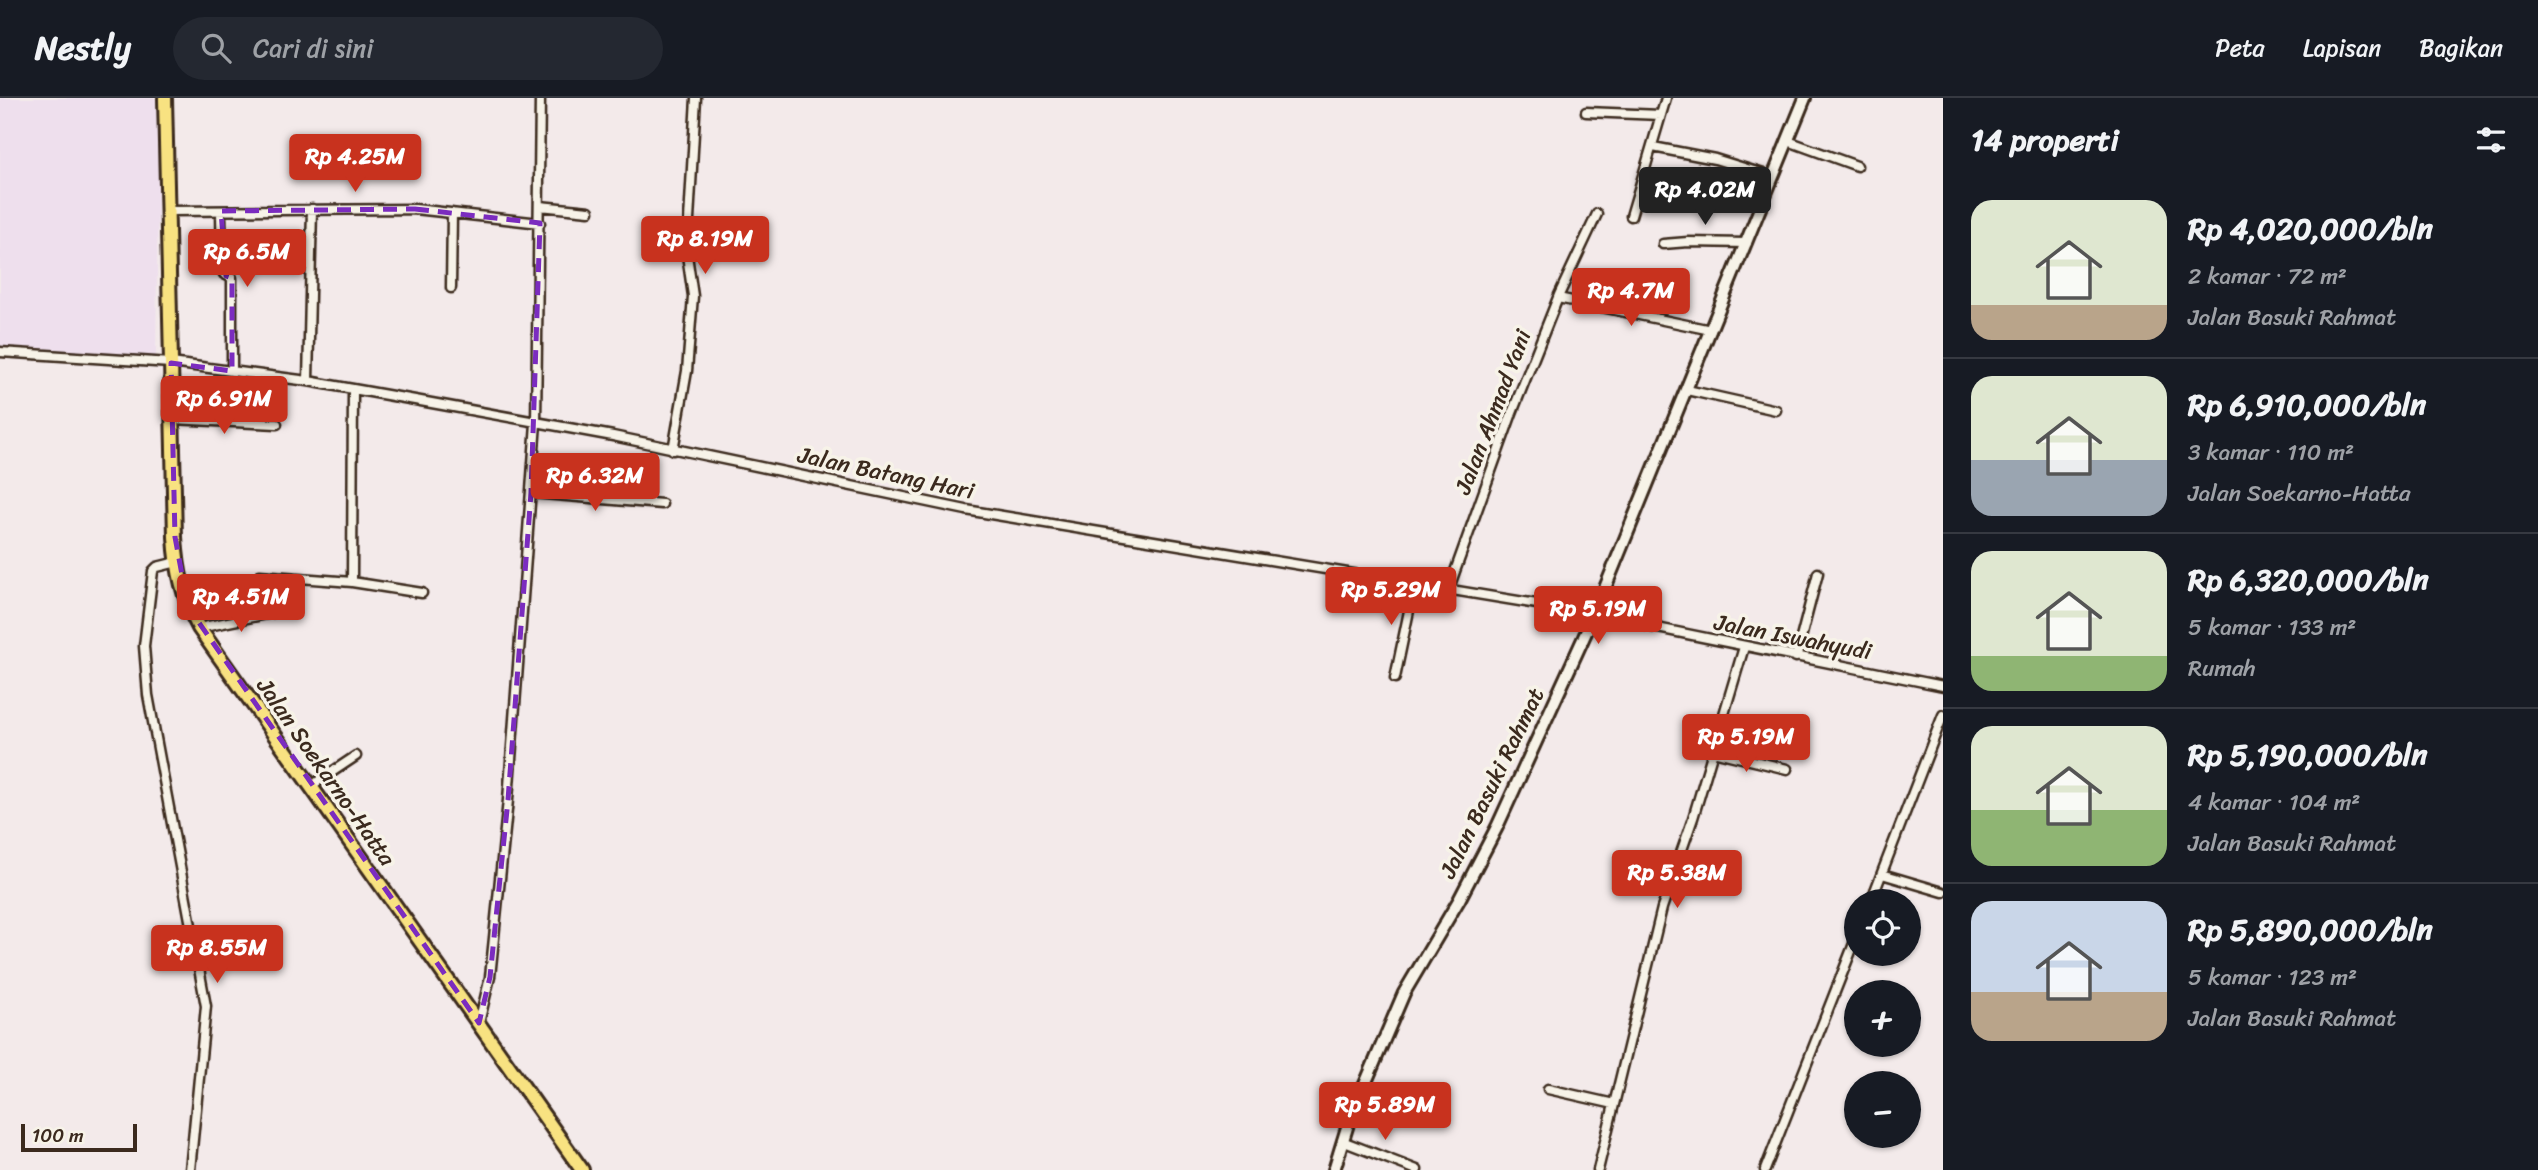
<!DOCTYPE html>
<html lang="id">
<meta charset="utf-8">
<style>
:root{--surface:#171b24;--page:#242831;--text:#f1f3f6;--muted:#9ea1a6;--line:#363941;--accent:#c8321e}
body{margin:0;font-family:Sriracha,sans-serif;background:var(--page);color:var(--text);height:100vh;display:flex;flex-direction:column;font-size:26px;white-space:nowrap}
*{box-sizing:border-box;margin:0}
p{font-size:23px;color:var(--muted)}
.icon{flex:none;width:38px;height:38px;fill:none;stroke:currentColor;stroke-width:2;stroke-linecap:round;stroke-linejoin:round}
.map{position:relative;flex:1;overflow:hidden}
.sheet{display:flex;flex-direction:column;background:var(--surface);width:595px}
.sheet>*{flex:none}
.buttons{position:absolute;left:1844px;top:791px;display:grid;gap:14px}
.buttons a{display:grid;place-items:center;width:77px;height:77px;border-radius:50%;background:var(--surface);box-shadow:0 2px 5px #0004;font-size:35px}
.scale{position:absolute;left:21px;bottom:18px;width:116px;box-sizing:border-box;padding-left:7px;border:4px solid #3b2a1e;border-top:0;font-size:19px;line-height:24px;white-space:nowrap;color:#3b2a1e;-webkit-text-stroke:5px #f7f3e8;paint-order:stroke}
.price{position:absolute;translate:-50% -60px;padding:0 16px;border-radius:7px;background:var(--accent);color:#fff;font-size:23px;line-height:46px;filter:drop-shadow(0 2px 4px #0008)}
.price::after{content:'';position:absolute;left:50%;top:42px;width:21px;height:16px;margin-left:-10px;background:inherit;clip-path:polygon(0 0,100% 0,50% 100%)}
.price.active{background:#222;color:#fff}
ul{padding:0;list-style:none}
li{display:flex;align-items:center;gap:21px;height:175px;padding:0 28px}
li+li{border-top:2px solid var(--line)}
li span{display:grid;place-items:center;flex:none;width:196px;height:140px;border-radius:21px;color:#555}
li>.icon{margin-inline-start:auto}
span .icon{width:84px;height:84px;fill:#fffc;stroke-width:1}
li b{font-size:30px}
h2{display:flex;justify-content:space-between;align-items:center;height:84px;padding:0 28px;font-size:30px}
header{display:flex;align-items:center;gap:42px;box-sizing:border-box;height:98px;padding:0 35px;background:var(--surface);border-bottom:2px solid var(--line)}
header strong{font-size:33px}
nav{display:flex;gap:38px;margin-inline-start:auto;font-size:24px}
.search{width:490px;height:63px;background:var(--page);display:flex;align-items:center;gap:18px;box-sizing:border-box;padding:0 24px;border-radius:38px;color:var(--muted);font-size:26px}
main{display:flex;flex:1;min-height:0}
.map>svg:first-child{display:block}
</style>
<header>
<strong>Nestly</strong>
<div class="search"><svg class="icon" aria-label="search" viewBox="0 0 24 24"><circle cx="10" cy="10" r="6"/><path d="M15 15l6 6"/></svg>Cari di sini</div>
<nav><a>Peta</a><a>Lapisan</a><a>Bagikan</a></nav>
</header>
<main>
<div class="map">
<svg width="1943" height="1072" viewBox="0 0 1943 1072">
<rect width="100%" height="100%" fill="#f3eaea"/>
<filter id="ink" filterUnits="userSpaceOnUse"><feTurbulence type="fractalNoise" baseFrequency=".0143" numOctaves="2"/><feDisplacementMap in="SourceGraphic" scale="14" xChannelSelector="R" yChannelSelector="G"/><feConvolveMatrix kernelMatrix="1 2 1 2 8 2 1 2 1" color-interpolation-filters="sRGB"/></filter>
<g filter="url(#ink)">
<path fill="#eedfed" d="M0,0h159l-3,259 -156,-11z"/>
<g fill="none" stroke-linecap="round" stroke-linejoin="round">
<g stroke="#3b2a1e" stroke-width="13">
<path id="street" d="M1586,14l75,3
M1788,43l69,25
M1653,49l62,12 58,18
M540,108l49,5
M168,113l247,-2 125,14
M221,113l1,58 2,5 8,4v93
M1631,118l35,-118
M1663,146l25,-2 59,1
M451,190l1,-75
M1558,200l153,32
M0,254l171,11 137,18 107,19 198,36 353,74 583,96 394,80
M308,283l4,-172
M1687,292l89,20
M172,321l105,5
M673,352l14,-79 6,-75 -6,-41 9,-157
M531,395l131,11
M177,464l-20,5 -4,4 -9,75 4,49 58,311 -16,164
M352,484l1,-193
M1449,490l63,-175 47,-118 38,-81
M251,519l6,-37 3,-5 92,7 70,11
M199,530l78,-16
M1796,559l22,-84
M1395,580l20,-96
M1713,653l74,18
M311,688l45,-30
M1882,776l61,18
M1871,803l72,-186
M479,925l11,-46 18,-177 28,-377 4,-325
M1548,991l66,15
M1342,1043l75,29
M1598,1072l64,-262 31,-90 51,-171
M1765,1072l92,-234"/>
</g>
<g stroke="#3b2a1e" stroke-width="16">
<path id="secondary" d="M1334,1072l14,-46 56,-131 55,-93 38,-73 97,-212 211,-517"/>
</g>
<g stroke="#3b2a1e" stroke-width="18">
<path id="primary" d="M165,0l10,439c2,34 8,61 24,91l383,542"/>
</g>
<use href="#street" stroke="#f7f3e8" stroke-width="8"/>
<use href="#secondary" stroke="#f7f3e8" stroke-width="10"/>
<use href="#primary" stroke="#f8e281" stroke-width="12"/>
</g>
</g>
<path fill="none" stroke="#7b2cbf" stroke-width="5" stroke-dasharray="14 9" stroke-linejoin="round" d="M415,111l125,14 -9,270 -23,307 -18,177 -11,46 -291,-416 -13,-70 -4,-174 61,8v-93l-6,-2 -5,-65z"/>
<g text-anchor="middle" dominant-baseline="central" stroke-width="7" stroke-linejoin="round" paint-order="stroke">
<g font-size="23" fill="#3b2a1e" stroke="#f7f3e8">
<text transform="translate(1493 314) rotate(-69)">Jalan Ahmad Yani</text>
<text transform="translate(886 375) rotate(12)">Jalan Batang Hari</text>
<text transform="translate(1793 539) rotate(11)">Jalan Iswahyudi</text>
<text transform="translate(326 674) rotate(55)">Jalan Soekarno-Hatta</text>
<text transform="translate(1492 685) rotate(-64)">Jalan Basuki Rahmat</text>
</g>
</g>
</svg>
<div class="buttons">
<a><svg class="icon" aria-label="locate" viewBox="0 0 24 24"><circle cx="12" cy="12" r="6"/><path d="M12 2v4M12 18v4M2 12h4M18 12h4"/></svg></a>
<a>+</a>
<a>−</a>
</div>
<div class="scale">100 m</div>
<b class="price" style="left:355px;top:96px">Rp 4.25M</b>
<b class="price active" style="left:1705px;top:129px">Rp 4.02M</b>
<b class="price" style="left:705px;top:178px">Rp 8.19M</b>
<b class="price" style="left:247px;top:191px">Rp 6.5M</b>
<b class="price" style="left:1631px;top:230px">Rp 4.7M</b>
<b class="price" style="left:224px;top:338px">Rp 6.91M</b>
<b class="price" style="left:595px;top:415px">Rp 6.32M</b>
<b class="price" style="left:1391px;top:529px">Rp 5.29M</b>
<b class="price" style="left:241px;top:536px">Rp 4.51M</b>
<b class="price" style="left:1598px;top:548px">Rp 5.19M</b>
<b class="price" style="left:1746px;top:676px">Rp 5.19M</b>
<b class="price" style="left:1677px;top:812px">Rp 5.38M</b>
<b class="price" style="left:217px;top:887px">Rp 8.55M</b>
<b class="price" style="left:1385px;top:1044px">Rp 5.89M</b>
</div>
<section class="sheet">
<h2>14 properti<svg class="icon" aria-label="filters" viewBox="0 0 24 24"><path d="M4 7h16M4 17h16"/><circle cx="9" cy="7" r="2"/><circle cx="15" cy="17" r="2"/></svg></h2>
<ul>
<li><span style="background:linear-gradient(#dfe7d0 75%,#b9a48a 0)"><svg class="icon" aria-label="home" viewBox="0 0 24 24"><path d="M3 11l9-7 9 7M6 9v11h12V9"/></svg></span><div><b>Rp 4,020,000/bln</b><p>2 kamar · 72 m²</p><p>Jalan Basuki Rahmat</p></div></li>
<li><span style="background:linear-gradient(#dfe7d0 60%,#9aa5b1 0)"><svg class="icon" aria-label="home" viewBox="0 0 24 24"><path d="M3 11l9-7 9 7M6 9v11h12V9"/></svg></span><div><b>Rp 6,910,000/bln</b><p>3 kamar · 110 m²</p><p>Jalan Soekarno-Hatta</p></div></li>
<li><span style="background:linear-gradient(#dfe7d0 75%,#8fb573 0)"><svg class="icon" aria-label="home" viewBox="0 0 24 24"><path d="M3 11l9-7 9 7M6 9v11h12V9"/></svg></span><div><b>Rp 6,320,000/bln</b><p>5 kamar · 133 m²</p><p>Rumah</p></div></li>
<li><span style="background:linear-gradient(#dfe7d0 60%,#8fb573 0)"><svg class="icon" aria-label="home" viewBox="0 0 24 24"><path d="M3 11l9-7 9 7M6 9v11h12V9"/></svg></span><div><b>Rp 5,190,000/bln</b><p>4 kamar · 104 m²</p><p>Jalan Basuki Rahmat</p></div></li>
<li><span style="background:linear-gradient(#c9d6e8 65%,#b9a48a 0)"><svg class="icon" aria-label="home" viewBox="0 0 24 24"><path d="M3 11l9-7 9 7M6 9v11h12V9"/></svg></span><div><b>Rp 5,890,000/bln</b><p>5 kamar · 123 m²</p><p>Jalan Basuki Rahmat</p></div></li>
</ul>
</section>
</main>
